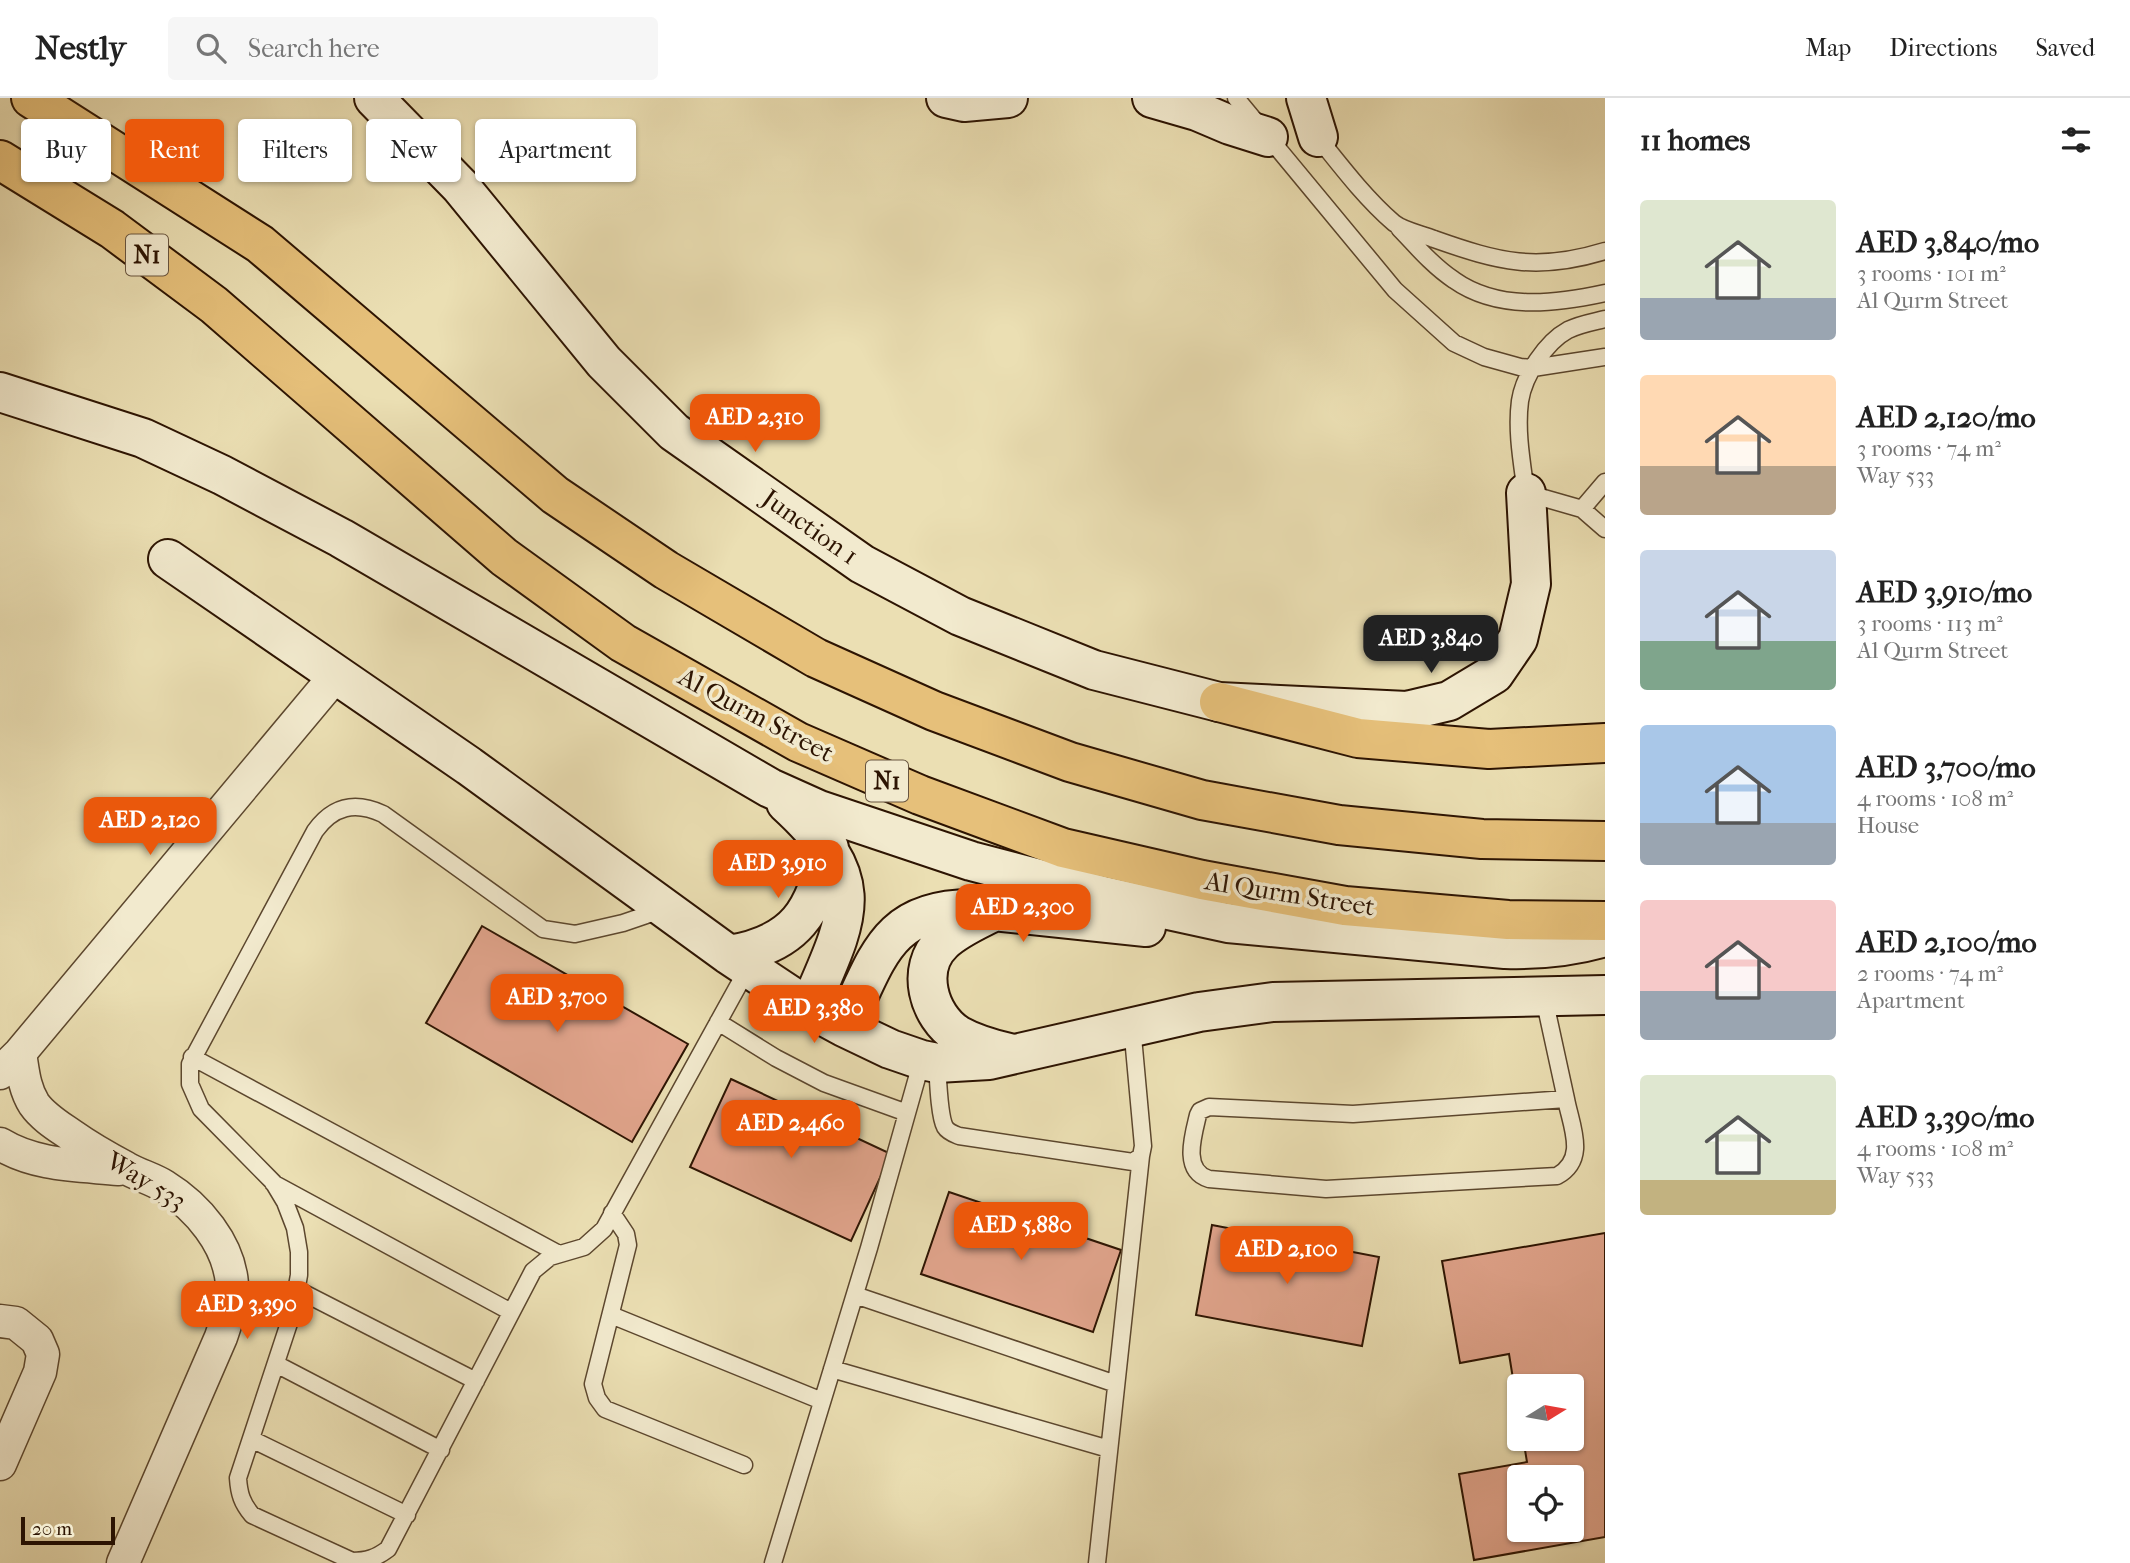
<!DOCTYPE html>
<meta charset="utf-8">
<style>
:root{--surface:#fff;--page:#f6f6f6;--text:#222;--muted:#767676;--line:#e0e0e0;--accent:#ea580c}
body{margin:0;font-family:"IM FELL French Canon",serif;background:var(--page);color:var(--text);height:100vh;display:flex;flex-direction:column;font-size:26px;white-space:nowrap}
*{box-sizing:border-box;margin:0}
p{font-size:23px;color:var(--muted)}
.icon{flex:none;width:38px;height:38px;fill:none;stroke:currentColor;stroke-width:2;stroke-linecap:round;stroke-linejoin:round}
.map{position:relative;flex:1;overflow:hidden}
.panel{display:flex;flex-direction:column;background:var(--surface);width:525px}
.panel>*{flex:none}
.hud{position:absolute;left:21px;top:21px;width:665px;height:63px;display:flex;gap:14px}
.needle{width:46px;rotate:79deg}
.controls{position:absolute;left:1507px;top:1276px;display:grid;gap:14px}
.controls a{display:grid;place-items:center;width:77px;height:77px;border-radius:7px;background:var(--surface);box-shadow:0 2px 5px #0004;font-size:35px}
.scale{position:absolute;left:21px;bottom:18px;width:94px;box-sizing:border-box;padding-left:7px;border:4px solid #2d1402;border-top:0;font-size:19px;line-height:24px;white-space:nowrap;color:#2d1402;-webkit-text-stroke:5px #f2eace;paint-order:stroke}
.price{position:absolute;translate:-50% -60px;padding:0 16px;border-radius:14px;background:var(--accent);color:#fff;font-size:23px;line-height:46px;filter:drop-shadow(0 2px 4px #0008)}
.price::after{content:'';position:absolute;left:50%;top:42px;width:21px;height:16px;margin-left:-10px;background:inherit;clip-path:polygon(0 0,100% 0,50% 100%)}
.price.on{background:#222;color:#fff}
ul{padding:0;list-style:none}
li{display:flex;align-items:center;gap:21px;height:175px;padding:0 35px}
li span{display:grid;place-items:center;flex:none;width:196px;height:140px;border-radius:7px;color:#555}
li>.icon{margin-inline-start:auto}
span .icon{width:84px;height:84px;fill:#fffc;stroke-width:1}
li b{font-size:30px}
h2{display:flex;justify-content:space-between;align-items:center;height:84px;padding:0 35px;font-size:30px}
.tag{padding:0 24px;border-radius:7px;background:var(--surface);box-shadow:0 2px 5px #0004;font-size:24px;line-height:63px}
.tag.on{background:var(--accent);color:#fff}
header{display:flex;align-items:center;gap:42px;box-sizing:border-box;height:98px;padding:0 35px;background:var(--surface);border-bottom:2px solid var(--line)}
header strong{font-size:33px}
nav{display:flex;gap:38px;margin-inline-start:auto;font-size:24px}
.search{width:490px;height:63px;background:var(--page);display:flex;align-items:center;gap:18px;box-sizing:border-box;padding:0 24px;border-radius:7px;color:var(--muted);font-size:26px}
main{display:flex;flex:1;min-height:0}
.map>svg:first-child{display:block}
</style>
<header>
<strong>Nestly</strong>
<div class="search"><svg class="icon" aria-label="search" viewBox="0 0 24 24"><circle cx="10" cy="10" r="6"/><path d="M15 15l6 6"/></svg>Search here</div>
<nav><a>Map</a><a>Directions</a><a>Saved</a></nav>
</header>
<main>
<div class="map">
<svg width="1605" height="1465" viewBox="0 0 1605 1465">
<rect width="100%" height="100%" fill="#ebdfb3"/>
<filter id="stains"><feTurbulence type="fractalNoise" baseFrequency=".00286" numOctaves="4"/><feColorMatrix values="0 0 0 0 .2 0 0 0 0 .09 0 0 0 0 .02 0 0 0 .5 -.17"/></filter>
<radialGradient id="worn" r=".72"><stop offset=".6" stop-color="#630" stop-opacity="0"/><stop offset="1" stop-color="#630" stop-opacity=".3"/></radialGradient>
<path fill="#e2a58d" stroke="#2d1402" stroke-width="2" fill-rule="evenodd" d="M482,828l206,118 -56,98 -206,-119z
M731,981l160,75 -40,87 -161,-74z
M949,1094l172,58 -28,82 -172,-58z
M1212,1127l167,32 -17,89 -166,-31z
M1605,1135v304l-131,23 -15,-86 68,-12 -4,-24h49v-52h-53v30l-10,-62 -49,9 -18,-102zM1519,1379h53v53h-53z"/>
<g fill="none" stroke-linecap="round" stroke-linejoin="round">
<g stroke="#5c472e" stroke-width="19">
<path id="lane" d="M1236,0l159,192 59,53 30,14 36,10 13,1 72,-11
M1316,37c24,30 49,63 78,88 10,8 28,11 40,16 65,23 103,33 171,12
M1399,130c17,18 34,38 55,52 44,31 101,24 151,13
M1605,221c-12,3 -25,5 -37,11 -22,12 -44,45 -48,71 -4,30 2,62 6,92l56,16 23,20
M1582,411l23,-27
M661,812l-38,13 -48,11 -32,-5 -160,-115c-28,-13 -50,-8 -68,17l-125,233v20l11,25 72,73 12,20 10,26 4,24v23l-7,39 -54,164c1,16 4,25 14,37l100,46c15,0 24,-3 36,-12l145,-278 17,-14 34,-10 20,-18 144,-261
M1544,900l22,101
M718,924l58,36 48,25 83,30
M192,959l367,197
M937,965c1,14 2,53 8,64 3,5 9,7 14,9l174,26 8,-6 2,-10 -11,-120
M1566,1001c5,27 22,60 -9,77l-231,13 -117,-10c-27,-8 -16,-43 -11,-64l2,-4 9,-4 144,7z
M273,1085l238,129
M612,1115l14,21 2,11 -35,139 4,14 8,11 139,56
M296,1191l180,92
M855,1197l261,89
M611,1217l211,86
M276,1266l165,86
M832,1271l277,80
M251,1341l156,76
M773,1465l96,-315 53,-188
M1097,1465l44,-407"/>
</g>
<g stroke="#5c472e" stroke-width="35">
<path id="street" d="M20,955c3,18 4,35 14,51 9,13 24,22 37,31 17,12 36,23 55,33 12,7 27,11 38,18 34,21 65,58 68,98 1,19 -5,35 -11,53l-98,226
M0,975l20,-20 316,-378
M0,1046c36,22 78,21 119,25
M0,1223l16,2 21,17 6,14 -3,18 -40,92"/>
</g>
<g stroke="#2d1402" stroke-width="42">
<path id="secondary" d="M374,0l86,88 144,176 70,70 188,132 98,52 134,54 125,32 188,9 42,-10 45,-27 24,-35 13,-55 -5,-91
M946,0l18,4 44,-4
M1152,0l45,13 33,14 38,12
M1306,0l12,39
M0,294l143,46 79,37 119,63 429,250 49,22 152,51 133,35 124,27 277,26c34,1 67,-2 100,-12
M168,461l301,207 260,189 80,53 35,19 46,22 32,11 15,3 52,-3 210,-48 74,-10 332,-7
M786,705c85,78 64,111 23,205
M995,813c-17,9 -37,17 -52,31 -28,26 -15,74 15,93 16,9 34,14 51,18
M729,857c67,-11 86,-43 100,-107
M844,929c34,-68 41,-119 130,-118l172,18"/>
</g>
<g stroke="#2d1402" stroke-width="42">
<path id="highway" d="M31,0l229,146 295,251 111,75 150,88 118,53 136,51 132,38 137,25 143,14 123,2
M0,62l112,69 102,76 290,252 119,86 175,99 122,53 143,53 139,32 143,26 163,14 97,1
M1219,604l139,36 131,11 116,-6"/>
</g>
<use href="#lane" stroke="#f2eace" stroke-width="16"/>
<use href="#street" stroke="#f2eace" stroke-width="32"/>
<use href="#secondary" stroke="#f2eace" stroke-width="38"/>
<use href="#highway" stroke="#e6c07a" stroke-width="38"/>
</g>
<g text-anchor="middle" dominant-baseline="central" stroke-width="7" stroke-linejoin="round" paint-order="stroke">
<g fill="#f2eace" stroke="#68543f" stroke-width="2">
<rect x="126" y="136.5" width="42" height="41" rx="5"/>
<rect x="866" y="662.5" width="42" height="41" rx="5"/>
</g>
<g font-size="24" font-weight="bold" fill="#2d1402">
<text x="147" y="157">N1</text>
<text x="887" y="683">N1</text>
</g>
<g font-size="26" fill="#2d1402" stroke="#f2eace">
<text transform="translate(810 429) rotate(35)">Junction 1</text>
<text transform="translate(756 617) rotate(28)">Al Qurm Street</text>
<text transform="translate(1290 796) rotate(9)">Al Qurm Street</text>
<text transform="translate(146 1083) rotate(31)">Way 533</text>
</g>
</g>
<rect width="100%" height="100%" filter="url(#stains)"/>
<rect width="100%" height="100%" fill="url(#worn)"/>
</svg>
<div class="controls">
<a><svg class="needle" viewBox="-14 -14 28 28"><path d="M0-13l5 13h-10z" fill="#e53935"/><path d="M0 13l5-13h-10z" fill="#767676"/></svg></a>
<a><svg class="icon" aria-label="locate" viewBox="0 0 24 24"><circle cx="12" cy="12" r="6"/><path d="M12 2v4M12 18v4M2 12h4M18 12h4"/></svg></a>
</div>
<div class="scale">20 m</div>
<b class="price" style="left:755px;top:356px">AED 2,310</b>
<b class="price on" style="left:1431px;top:577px">AED 3,840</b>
<b class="price" style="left:150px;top:759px">AED 2,120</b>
<b class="price" style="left:778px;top:802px">AED 3,910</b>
<b class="price" style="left:1023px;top:846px">AED 2,300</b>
<b class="price" style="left:557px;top:936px">AED 3,700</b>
<b class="price" style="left:814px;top:947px">AED 3,380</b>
<b class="price" style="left:791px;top:1062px">AED 2,460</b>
<b class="price" style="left:1021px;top:1164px">AED 5,880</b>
<b class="price" style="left:1287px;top:1188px">AED 2,100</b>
<b class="price" style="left:247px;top:1243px">AED 3,390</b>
<div class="hud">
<a class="tag">Buy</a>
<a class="tag on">Rent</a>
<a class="tag">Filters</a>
<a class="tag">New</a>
<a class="tag">Apartment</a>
</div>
</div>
<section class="panel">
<h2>11 homes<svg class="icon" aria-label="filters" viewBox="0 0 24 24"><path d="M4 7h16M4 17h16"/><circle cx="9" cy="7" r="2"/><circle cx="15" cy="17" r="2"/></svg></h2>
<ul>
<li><span style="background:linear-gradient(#dfe7d0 70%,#9aa5b1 0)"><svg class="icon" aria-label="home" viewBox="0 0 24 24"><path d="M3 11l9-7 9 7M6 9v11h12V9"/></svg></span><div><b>AED 3,840/mo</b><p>3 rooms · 101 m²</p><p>Al Qurm Street</p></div></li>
<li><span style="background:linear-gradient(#ffd9b3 65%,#b9a48a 0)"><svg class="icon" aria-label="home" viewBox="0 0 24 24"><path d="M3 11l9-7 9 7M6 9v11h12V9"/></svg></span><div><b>AED 2,120/mo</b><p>3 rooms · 74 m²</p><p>Way 533</p></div></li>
<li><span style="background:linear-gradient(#c9d6e8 65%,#7fa58c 0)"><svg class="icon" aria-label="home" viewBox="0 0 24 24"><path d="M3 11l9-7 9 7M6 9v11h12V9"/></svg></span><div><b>AED 3,910/mo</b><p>3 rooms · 113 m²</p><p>Al Qurm Street</p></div></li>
<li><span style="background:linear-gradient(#a9c7e8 70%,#9aa5b1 0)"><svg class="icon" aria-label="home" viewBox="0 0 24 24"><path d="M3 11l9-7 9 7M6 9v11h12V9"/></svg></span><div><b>AED 3,700/mo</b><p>4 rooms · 108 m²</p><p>House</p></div></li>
<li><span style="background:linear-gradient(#f6c9c9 65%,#9aa5b1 0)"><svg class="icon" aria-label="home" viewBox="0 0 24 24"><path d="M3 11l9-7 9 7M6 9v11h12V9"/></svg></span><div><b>AED 2,100/mo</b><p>2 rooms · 74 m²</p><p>Apartment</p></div></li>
<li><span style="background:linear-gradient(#dfe7d0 75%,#c2b280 0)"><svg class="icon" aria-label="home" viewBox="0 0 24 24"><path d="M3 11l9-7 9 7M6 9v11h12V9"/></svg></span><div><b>AED 3,390/mo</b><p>4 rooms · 108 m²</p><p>Way 533</p></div></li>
</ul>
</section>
</main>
